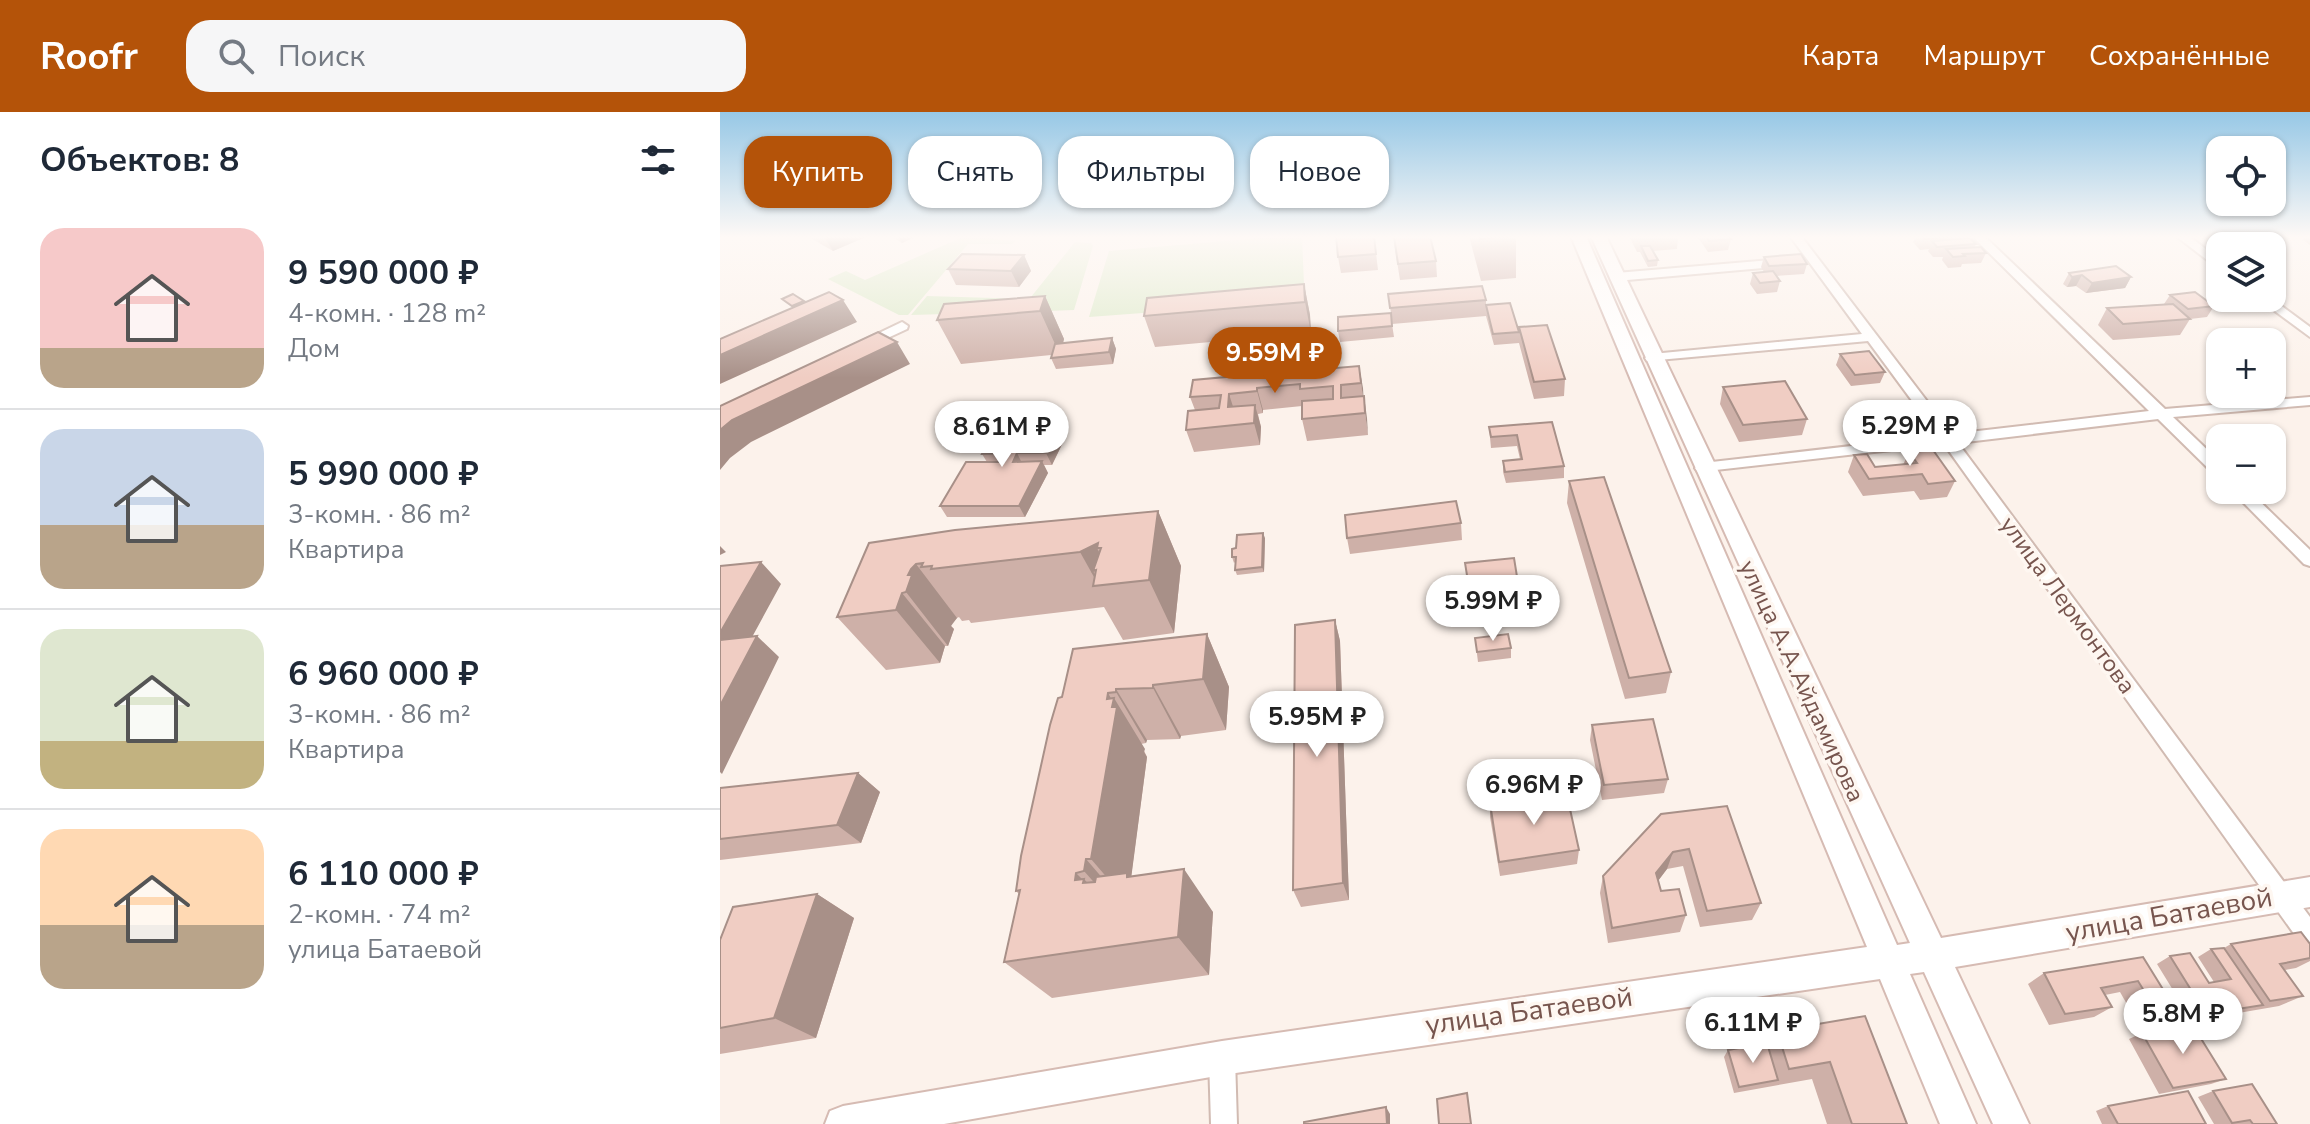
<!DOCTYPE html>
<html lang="ru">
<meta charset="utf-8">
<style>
:root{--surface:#fff;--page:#f6f6f7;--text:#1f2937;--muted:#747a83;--line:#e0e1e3;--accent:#b45309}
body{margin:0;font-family:"Nunito Sans",sans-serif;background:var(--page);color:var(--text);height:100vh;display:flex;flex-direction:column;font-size:30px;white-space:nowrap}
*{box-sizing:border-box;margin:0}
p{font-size:26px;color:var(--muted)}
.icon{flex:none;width:44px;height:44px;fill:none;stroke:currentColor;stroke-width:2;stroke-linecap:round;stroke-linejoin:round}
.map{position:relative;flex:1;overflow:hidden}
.sheet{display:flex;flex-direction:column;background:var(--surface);width:720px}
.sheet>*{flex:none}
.hud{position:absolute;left:24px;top:24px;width:760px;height:72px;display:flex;gap:16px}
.buttons{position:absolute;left:1486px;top:24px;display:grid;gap:16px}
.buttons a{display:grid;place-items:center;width:80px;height:80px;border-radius:16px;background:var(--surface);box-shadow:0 2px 6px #0004;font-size:40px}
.price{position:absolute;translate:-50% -68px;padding:0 18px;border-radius:28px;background:#fff;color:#222;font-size:26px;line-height:52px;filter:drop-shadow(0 2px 4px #0008)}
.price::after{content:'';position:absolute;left:50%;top:48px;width:24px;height:18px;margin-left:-12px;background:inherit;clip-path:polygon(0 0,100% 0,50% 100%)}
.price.selected{background:var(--accent);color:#fff}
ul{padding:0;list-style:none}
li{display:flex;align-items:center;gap:24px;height:200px;padding:0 40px}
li+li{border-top:2px solid var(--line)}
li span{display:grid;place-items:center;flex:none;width:224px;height:160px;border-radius:24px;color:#555}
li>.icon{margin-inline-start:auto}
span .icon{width:96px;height:96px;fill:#fffc;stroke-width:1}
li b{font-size:34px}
h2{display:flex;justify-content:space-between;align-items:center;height:96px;padding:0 40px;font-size:34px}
.chip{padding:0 28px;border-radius:24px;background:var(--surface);box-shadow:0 2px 6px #0004;font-size:28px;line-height:72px}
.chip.selected{background:var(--accent);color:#fff}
header{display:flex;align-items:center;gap:48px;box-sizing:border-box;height:112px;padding:0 40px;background:var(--accent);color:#fff}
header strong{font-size:38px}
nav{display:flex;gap:44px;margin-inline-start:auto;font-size:28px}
.search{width:560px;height:72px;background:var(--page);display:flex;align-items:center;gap:20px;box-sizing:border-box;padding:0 28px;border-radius:24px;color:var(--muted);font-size:30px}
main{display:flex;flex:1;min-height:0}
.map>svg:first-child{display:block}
</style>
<header>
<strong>Roofr</strong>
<div class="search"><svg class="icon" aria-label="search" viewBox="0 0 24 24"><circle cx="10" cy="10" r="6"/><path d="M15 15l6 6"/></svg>Поиск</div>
<nav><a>Карта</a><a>Маршрут</a><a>Сохранённые</a></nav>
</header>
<main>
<section class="sheet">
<h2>Объектов: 8<svg class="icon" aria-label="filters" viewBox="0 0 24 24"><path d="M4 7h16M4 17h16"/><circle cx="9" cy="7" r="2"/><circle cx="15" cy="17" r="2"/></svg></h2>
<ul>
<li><span style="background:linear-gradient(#f6c9c9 75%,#b9a48a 0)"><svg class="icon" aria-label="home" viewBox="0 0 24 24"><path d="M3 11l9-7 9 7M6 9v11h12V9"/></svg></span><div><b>9 590 000 ₽</b><p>4-комн. · 128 m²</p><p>Дом</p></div></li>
<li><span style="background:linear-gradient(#c9d6e8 60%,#b9a48a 0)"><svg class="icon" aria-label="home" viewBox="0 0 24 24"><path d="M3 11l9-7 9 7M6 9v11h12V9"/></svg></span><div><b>5 990 000 ₽</b><p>3-комн. · 86 m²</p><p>Квартира</p></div></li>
<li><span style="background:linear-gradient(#dfe7d0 70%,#c2b280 0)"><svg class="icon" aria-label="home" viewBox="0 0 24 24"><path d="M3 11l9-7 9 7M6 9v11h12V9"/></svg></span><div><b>6 960 000 ₽</b><p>3-комн. · 86 m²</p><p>Квартира</p></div></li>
<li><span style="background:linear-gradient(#ffd9b3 60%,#b9a48a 0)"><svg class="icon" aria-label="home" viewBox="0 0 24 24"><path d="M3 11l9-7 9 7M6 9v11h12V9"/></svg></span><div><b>6 110 000 ₽</b><p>2-комн. · 74 m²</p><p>улица Батаевой</p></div></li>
</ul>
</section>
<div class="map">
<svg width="1590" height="1012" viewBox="0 0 1590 1012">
<rect width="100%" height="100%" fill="#fcf2eb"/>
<path fill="#dceac9" d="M245,124l50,5 -3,3h-44l-60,71h-9l-71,-36 18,-8 19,9z
M565,124l17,2 2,46 -121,26 -94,7 20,-66z
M355,130l16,1 2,3 -19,64 -55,2z
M207,184l99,3 -11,13 -104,3z"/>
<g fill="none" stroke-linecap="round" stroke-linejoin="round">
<g stroke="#d1bbb2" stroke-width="4">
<path id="street" d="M1070,124h11l151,198 197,-23 -177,-175h12l181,173 145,-12v8l-137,12 47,45v14l-5,-1 -57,-56 -200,24 352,474v32l-8,-4 -358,-501 -246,28 -3,-4 8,-5 235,-27 -70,-95 -221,20 -2,-3 7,-4 210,-20z
M1456,124h13l31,24v10z
M1063,147l4,1v6l-171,15 -6,-4 6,-4z
M1537,186h14l39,29v10z
M182,210l6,4 -1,3 -41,19h-10l-2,-3z
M1511,378h17l62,60v16l-6,-2z
M502,933l9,4 4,9 2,66h-26l-2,-66 4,-9z"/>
</g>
<g stroke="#d6bbb3" stroke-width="4">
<path id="secondary" d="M851,124h15l311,709 13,-2 -319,-707h15l335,702 369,-61v30l-355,60 74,157h-36l-69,-152 -14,2 66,150h-36l-60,-145 -658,96 -278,49h-119l5,-13 13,-5 379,-65 645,-94z"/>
</g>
<use href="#street" fill="#fff" fill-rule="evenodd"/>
<use href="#secondary" fill="#fff" fill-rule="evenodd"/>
</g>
<path fill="#ceb0a8" d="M87,124h61l-35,15z
M171,124h26l-15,7z
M654,124l4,34 -37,3 -3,-16z
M673,124h37l6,25 1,16 -37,3z
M749,124h47v42l-35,3z
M909,124h49l-1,13 -24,2 5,9 -1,6 -9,1 -8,-15h-3z
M977,124h31l3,3 -3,11 -20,2z
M1194,124h55l-1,2 8,6 -2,4 12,5 -5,10 -19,1 -1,3 -13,1 -6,-8 1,-3h-10l-5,-6 1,-2 -9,1 -7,-8 2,-4z
M1585,124h5v9l-7,-5z
M304,143l7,16 -12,16 -63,-2 -8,-16z
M1044,145l43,7 -3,10 -28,2 4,5 -3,11 -20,2 -7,-10 3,-11 11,-1 -3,-5z
M1349,161l62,4 -6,11 -39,5 -10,-7 -9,1 -4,-3z
M584,172l6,31 1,18 -156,14 -11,-31z
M668,182l98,6v5l33,27v11l-25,2 -8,-29 -94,8 2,13 -54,5 -2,-11 53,-18z
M1450,183l44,11 -7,11 -17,2 -10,16 -67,5 -15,-15 9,-17 57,-4z
M325,184l19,43 -1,4 49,-5 4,11 -3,15 -57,5 -5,-11v-3l-90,9 -24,-44z
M799,215l46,52 -1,17 -30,3 -15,-56z
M1120,242l45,18 -5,11 -29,3 -15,-21z
M639,254l9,69 -61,6 -5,-22v-13l-39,4v3l-5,1 3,13 -1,18 -66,7 -8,-22 9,-20 -5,-13 112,-26z
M1003,275l84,32 -5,16 -63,7 -19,-38z
M832,310l12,44v12l-58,5 -3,-11v-11l17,-2 -3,-13 -26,2 -2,-21z
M341,313l5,11 -14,29h-8l4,8 -23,44h-78l-7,-11 47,-44 -5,-8z
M1189,340l46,29 -8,16 -27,3 -6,-9 -51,5 -15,-24 6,-17 21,12 28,-2z
M849,369l102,191 -5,21 -41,6 -58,-196z
M438,399l23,55 -7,67 -51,7 -19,-33 -133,16 -2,-3 -7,1 -3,-4 -2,1 -5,5 -1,3 3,3 -6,17h-3l-5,17 -54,7 -49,-53 32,-74z
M741,411l1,17 -112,14 -3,-16z
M545,426l-1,34 -27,3 -2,-5v-8l-1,1 -2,-6 4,-9z
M745,451l54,26v16l-48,5z
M615,508l5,21 9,259 -48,7 -8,-17z
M487,522l22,53 -3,43 -45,6 -1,3 -33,1 -1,3 -5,1 6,13 -16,120 82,35 -4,63 -157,23 -48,-36 15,-68 -3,-3 46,-194z
M755,526l36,10v10l-33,4z
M872,613l76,54 -4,14 -62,7 -12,-60z
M138,661l22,19 -19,51 -141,17v-72z
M770,691l89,47 -2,14 -77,12 -10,-59z
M941,702l100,89 -9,17 -52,7 -17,-61 -16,3 -9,12 3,10 25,24 -6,17 -72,11 -8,-50 3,-17z
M97,782l37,24 -38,120 -96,16v-114z
M1511,832h79v17l-14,7 -11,2 18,26 -24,10 -87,15 -35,-57 13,-8 39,27 5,-1 -16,-25 13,-8 13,-1z
M1423,845l26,42 -20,11 -17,3 -12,-21 -15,3 7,12 -18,10 -45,8 -21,-41 16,-11z
M1145,904l42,108h-80l-15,-45 -78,14 -10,-36 4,-7 39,-7 10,-12z
M1422,921l84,46 -15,5 -52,10 -30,-55z
M1493,979l64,33h-63l-16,-27z
M1388,994l98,18h-104l-6,-13z"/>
<path fill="#a89088" d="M104,124h44l-35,15z
M178,124h19l-15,7z
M304,143l7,16 -12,16 -8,-16z
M1362,163l-6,11 -9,1 5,-10z
M1411,165l-6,11 -39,5 6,-10z
M584,172l6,31 1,18 -6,-31z
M325,184l19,43 -4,16 -20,-44z
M123,188l14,22 -137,62v-29z
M392,226l4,11 -3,15 -4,-12z
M177,230l13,22 -159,78 -21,16 -10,12v-40l12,-10z
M639,254l4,22 1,17 -3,-22z
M537,276l6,22v3l-6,-22z
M509,282l7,22 -8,-9z
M644,284l3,22 1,17 -3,-22z
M535,293l6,22 -1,18 -6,-22z
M341,313l5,11 -14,29 -6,-12z
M297,341l6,12 -10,-3z
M322,349l6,12 -23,44 -6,-11z
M438,399l23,55 -7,67 -25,-53z
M543,421l2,5 -1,34 -2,-5z
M378,431l-1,5 19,36 -20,-14 -3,1 8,14 -2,1 -19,-34z
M0,434l6,6 -6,3z
M41,450l20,22 -42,77 -19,-17v-11z
M196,452l41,54 -6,8 3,3 -6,17 -42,-54 2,-17 3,-6z
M182,481l43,53 -5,17 -44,-53z
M615,508l5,21 9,259 -6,-17z
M487,522l22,53 -3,43 -23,-51z
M37,524l22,21 -57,117 -2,-2v-66z
M433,573l28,51 -1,3 -27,-51z
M396,577l31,51 -1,3 -30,-51z
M388,581l5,9 1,-4 31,51 -1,3 3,5 -19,145 -37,-43z
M138,661l22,19 -19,51 -24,-18z
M953,740l-6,17 -16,21 5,-17z
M366,747l37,43 -1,12 -38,-43z
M464,757l29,43 -4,63 -31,-38z
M356,761l8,8v-2l38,42 -47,-41z
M97,782l37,24 -38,120 -42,-20z
M666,995l4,7v10h-3z"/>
<path fill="#f0cdc3" stroke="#a89088" stroke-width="2" d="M616,124h38l2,18 -38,3z
M674,124h36l6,25 -38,3z
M759,124h31l-30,3z
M986,124h22l3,3 -22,2z
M1201,124h42l-39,3z
M1250,126l6,6 -39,3 -5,-6z
M921,134h9l8,14 -10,1z
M1261,135l5,6 -23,1 2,2 -12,1 -7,-8z
M242,142l62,1 -13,16 -63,-2z
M1081,142l6,10 -38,2 -5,-9z
M1396,154l15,11 -39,6 -10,-8 -10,2 -3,-4z
M1053,159l7,10 -20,2 -7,-10z
M584,172l1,18 -161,14 3,-18z
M762,174l4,14 -96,8 -2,-14z
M109,180l14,8 -123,55v-16z
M1475,180l19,14 -26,3 -18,-14z
M73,182l11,7 -12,5 -10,-7z
M325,184l-5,15 -103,9 7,-16z
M790,191l9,29 -26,2 -7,-29z
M1453,192l17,15 -67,5 -16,-16z
M671,201l1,13 -54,5v-14z
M827,213l18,54 -31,3 -15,-55z
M158,220l19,10 -165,78 -12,10v-24z
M392,226l-3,14 -58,6 4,-14z
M1149,239l16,21 -30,3 -15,-21z
M581,254v5l58,-5 2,17 -20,2v13l23,-2 1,17 -63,6v-18l31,-2v-13l-33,3v-5l-43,4v3l-28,3 -1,13 27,-2 -1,18 -68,7 2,-19 31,-3 2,-13 -31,2 3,-17 66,-6v-4z
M1065,269l22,38 -64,6 -20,-38z
M832,310l12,44 -59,6 -2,-11 19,-2 -5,-24 -26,2 -2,-10z
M279,313h62l-15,28h-29l-4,9 29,-1 -23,45h-79l26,-44h38l4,-9 -26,1z
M1213,338l22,31 -27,3 -6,-10 -53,5 -15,-24 13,-1 8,13 42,-4 -8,-11z
M884,365l67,195 -42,6 -60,-197z
M736,389l5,22 -114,15 -2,-23z
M438,399l-9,69 -56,6 3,-16 -3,1 8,-23h-4l1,-5 -18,9 -149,17 1,-3 -11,1 2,-4 -7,1 -5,5 -3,6h4l-6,17 -4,1 -6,17 -59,7 32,-74 86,-13z
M543,421l-1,34 -27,3 1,-13h-4v-8l4,-1 1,-13z
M794,446l5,31 -49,5 -5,-31z
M41,450l-41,71v-67z
M615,508l8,263 -50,7 2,-265z
M487,522l-4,45 -50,6v3l-37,1v3l-8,1 -1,6 7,-1 -2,9h5l-26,152h-5l-2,12 -8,2 -1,7 9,-1 -1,4 12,-1 1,-5 31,-4v4l57,-8 -6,68 -174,25 16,-72 -4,1 5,-35 29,-131 8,-27 4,-1 11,-48z
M788,522l3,14 -34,4 -2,-14z
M37,524l-37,70v-66z
M933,607l15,60 -64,6 -12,-60z
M138,661l-21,52 -117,14v-51z
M846,679l13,59 -80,12 -9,-59z
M1007,694l34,97 -54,8 -18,-62 -16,3 -17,21 5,18 18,-2 7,26 -74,13 -9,-52 58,-62z
M97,782l-43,124 -54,10v-88l13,-33z
M1581,820l9,12v14l-30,6 23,32 -33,5 -39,-57z
M1504,836l39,57 -57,9 -36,-58 20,-3 19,30 22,-4 -20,-30z
M1423,845l26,42 -18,3 -13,-21 -37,7 11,19 -47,7 -21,-41z
M1145,904l42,108h-55l-22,-62 -41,7 -12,-38z
M1472,912l34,55 -53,9 -31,-55z
M1047,931l11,37 -39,7 -11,-37z
M1532,972l25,40h-24l-3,-4 -18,3 -19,-32z
M1468,979l18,33h-88l-10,-18z
M747,981l4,31h-32l-2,-25z
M666,995l1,17h-83v-2z"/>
<linearGradient id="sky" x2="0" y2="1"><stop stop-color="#97c8e6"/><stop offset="0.47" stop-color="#fef9f6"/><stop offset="1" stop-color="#fef9f6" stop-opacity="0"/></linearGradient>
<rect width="1590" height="266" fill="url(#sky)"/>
<g text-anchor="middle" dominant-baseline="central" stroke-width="7" stroke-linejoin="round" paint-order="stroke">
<g font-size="24" fill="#77554e" stroke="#fef7f1">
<text transform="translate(1348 493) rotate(54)">улица Лермонтова</text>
<text transform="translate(1082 569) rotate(65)">улица А.А.Айдамирова</text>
</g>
<g font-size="28" fill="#77554e" stroke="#fef7f1">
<text transform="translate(1449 803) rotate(-10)">улица Батаевой</text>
<text transform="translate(809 899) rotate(-8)">улица Батаевой</text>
</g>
</g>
</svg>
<div class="buttons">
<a><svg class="icon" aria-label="locate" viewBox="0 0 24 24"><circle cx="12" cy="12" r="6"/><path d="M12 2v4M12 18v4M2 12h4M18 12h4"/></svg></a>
<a><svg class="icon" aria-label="layers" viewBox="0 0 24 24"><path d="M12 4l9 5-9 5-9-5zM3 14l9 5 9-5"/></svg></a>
<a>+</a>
<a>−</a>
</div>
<b class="price selected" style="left:555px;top:283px">9.59M ₽</b>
<b class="price" style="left:1190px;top:356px">5.29M ₽</b>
<b class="price" style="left:282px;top:357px">8.61M ₽</b>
<b class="price" style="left:773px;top:531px">5.99M ₽</b>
<b class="price" style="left:597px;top:647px">5.95M ₽</b>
<b class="price" style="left:814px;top:715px">6.96M ₽</b>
<b class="price" style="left:1463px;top:944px">5.8M ₽</b>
<b class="price" style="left:1033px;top:953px">6.11M ₽</b>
<div class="hud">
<a class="chip selected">Купить</a>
<a class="chip">Снять</a>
<a class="chip">Фильтры</a>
<a class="chip">Новое</a>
</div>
</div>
</main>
